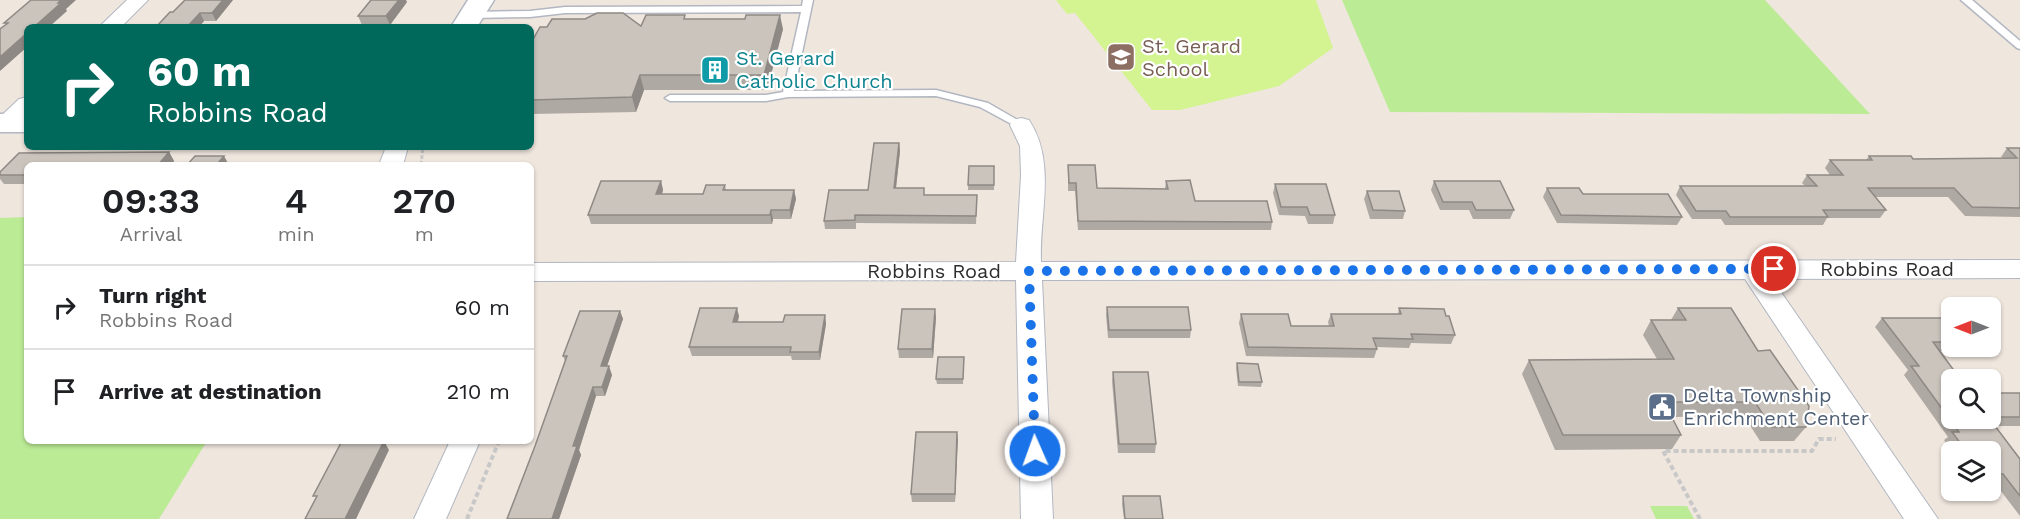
<!DOCTYPE html>
<style>
body{margin:0;font-family:"Work Sans",sans-serif;background:#f2f2f2;color:#202124;height:100vh;display:flex;flex-direction:column;font-size:22px;white-space:nowrap}
*{box-sizing:border-box;margin:0}
p{font-size:20px;color:#757577}
.icon{flex:none;width:33px;height:33px;fill:none;stroke:currentColor;stroke-width:2;stroke-linecap:round;stroke-linejoin:round}
.map{position:relative;flex:1;overflow:hidden}
.sheet{position:absolute;left:24px;top:162px;width:510px;height:282px;display:flex;flex-direction:column;background:#fff;border-radius:9px;box-shadow:0 2px 4px #0004}
.sheet>*{flex:none}
.top-card{position:absolute;left:24px;top:24px;width:510px;height:126px;border-radius:9px;box-shadow:0 2px 4px #0004;background:#00695c;color:#fff;overflow:hidden}
.needle{width:39px;rotate:270deg}
.controls{position:absolute;left:1941px;top:297px;display:grid;gap:12px}
.controls a{display:grid;place-items:center;width:60px;height:60px;border-radius:9px;background:#fff;box-shadow:0 2px 4px #0004;font-size:30px}
.pin{position:absolute;display:grid;place-items:center;width:51px;height:51px;color:#fff;margin:-26px;border:3px solid #fff;border-radius:50%;box-shadow:0 2px 6px #0007}
.me{position:absolute;width:66px;margin:-33px;rotate:358deg;stroke-linejoin:round;filter:drop-shadow(0 0 4px #0008)}
.turn{display:flex;align-items:center;gap:21px;height:126px;padding:0 24px;font-size:27px}
.turn .icon{width:78px;height:78px;stroke-width:2.5}
.turn b{display:block;font-size:42px;line-height:51px}
.eta{display:flex;justify-content:space-evenly;align-items:center;height:102px;text-align:center}
.eta b{font-size:36px;font-weight:600;line-height:42px}
ul{padding:0;list-style:none}
li{display:flex;align-items:center;gap:18px;height:84px;padding:0 24px;border-top:2px solid #e0e0e0}
li div{flex:1}
li b{display:block;font-size:22px}
li em{font-style:normal}
.map>svg:first-child{display:block}
.green{fill:#bceb96}
.pitch{fill:#d4f391}
.lines{fill:none;stroke-linecap:round;stroke-linejoin:round}
.lane-casing{stroke:#b2b7c1;stroke-width:3}
.street-casing{stroke:#b2b7c1;stroke-width:2}
.secondary-casing{stroke:#b2b7c1;stroke-width:3}
.path-far1{stroke:#c8c8c8;stroke-width:3;stroke-dasharray:4 2;stroke-linecap:butt}
.path{stroke:#c8c8c8;stroke-width:4;stroke-dasharray:5 3;stroke-linecap:butt}
.lane{fill:#fff;fill-rule:evenodd}
.street{fill:#fff;fill-rule:evenodd}
.secondary{fill:#fff;fill-rule:evenodd}
.wall{fill:#afa9a3}
.shaded-wall{fill:#8e8984}
.building{fill:#cbc4bd;stroke:#8e8984;stroke-width:1.5}
.route{stroke:#1a73e8;stroke-width:10;stroke-dasharray:0 18}
.labels{text-anchor:middle;stroke-width:4.5;stroke-linejoin:round;paint-order:stroke}
.education-label{font-size:20px;fill:#785e54;stroke:#fff;text-anchor:start}
.culture-label{font-size:20px;fill:#0d838f;stroke:#fff;text-anchor:start}
.street-label{font-size:20px;fill:#2d2d2d;stroke:#fff}
.service-label{font-size:20px;fill:#4e5e75;stroke:#fff;text-anchor:start}
</style>
<div class="map">
<svg width="2020" height="519" viewBox="0 0 2020 519">
<rect width="100%" height="100%" fill="#efe6de"/>
<g class="green">
<path d="M1342 0H1765L1870 114 1390 112Z"/>
<path d="M27 217V441H207L159 519H0V218Z"/>
<path d="M1687 506 1694 519H1656L1650 506Z"/>
</g>
<path class="pitch" d="M1056 0H1316L1333 48 1279 86 1180 110H1152L1075 13 1067 14Z"/>
<g class="lines">
<g class="lane-casing">
<g id="lane">
<path d="M803 0H813L794 91 936 90 988 103 1026 125 1021 128 1017 127 980 107 936 96 788 97 766 101H670L665 98 670 95H766L783 92 801 12 565 13 530 17 471 18 466 15 471 12 530 11 565 7 802 6Z"/>
<path d="M1961 0H1972L2020 41V49L2017 48Z"/>
</g>
</g>
<g class="street-casing">
<g id="street">
<path d="M127 0H148L121 27H99Z"/>
<path d="M27 97V116C18 125 13 131 0 128V117L19 99Z"/>
<path d="M1021 118 1029 120C1057 162 1039 215 1041 262L2020 260V278L1772 279 1938 519H1904L1745 279 1042 280 1053 519H1021L1016 280 531 281V263L1016 262 1021 175 1020 146 1010 125 1013 120Z"/>
<path d="M386 147H408L403 165H379Z"/>
<path d="M450 441H480L446 519H414Z"/>
</g>
</g>
<g class="secondary-casing">
<g id="secondary">
<path d="M468 0H494L477 27H451Z"/>
<rect x="0" y="114" width="27" height="18"/>
</g>
</g>
<path class="path-far1" d="M421 165 423 147"/>
<g class="path">
<path d="M467 519 499 441"/>
<path d="M1700 519 1663 451H1812L1819 439H1836"/>
</g>
<use href="#lane" class="lane"/>
<use href="#street" class="street"/>
<use href="#secondary" class="secondary"/>
</g>
<g class="wall">
<path d="M233 0 216 21H204L199 27H156Z"/>
<path d="M407 2 390 25H362L358 16Z"/>
<path d="M686 19 783 29 767 90H644L636 112 531 114V43L547 27 641 26Z"/>
<path d="M899 143 900 151 896 188 925 195H977L976 224 856 223V229H825L824 221 868 190Z"/>
<path d="M2007 148H2020V217L1965 216 1948 197H1875L1886 210 1880 218H1827L1823 225H1725L1721 219H1692L1676 195 1680 186H1805L1802 183 1807 175H1830L1825 168 1830 160H1866L1869 156 1913 159 2003 158 2001 157Z"/>
<path d="M169 152 174 161 171 165H27V184H4L0 179V172L19 153Z"/>
<path d="M1068 165 1097 188 1165 189 1166 181 1195 201 1272 222 1271 230H1078L1075 191H1068Z"/>
<path d="M969 166H994V190H968Z"/>
<path d="M661 181 663 190 662 194H703L725 185 726 190H794L796 199 791 219H773L772 224H591L588 215Z"/>
<path d="M1434 181 1514 210 1510 219H1473L1469 210H1440L1431 190Z"/>
<path d="M1275 184 1335 215 1333 224H1308L1305 216 1279 215 1273 193Z"/>
<path d="M1547 188 1583 194 1682 217 1677 225 1557 223 1543 197Z"/>
<path d="M1367 191 1405 211 1403 219H1370L1364 199Z"/>
<path d="M1107 307 1191 330 1190 338H1108L1106 315Z"/>
<path d="M1399 308 1446 316 1455 335 1451 344 1411 343 1409 348 1376 347 1377 349 1374 358 1246 356 1239 323 1241 314 1291 326H1329L1328 322 1331 314H1398Z"/>
<path d="M1678 308 1806 427 1794 441H1760L1744 416 1671 417 1681 435 1672 449 1555 450 1522 374 1529 360 1657 359 1643 335 1651 320H1671Z"/>
<path d="M620 311 623 319 607 366 612 375 605 396H596L579 450 581 455 559 519H507L535 446 565 361 563 356Z"/>
<path d="M825 315 826 324 820 360H792L791 356H692L689 347 739 316 738 322H783Z"/>
<path d="M936 317 933 358H899L898 349Z"/>
<path d="M1882 318H1952V346H1978L1975 351H1940L1952 418H1990V393H2020V426H1995L2020 459V516L1994 482H1990V452H1952L1944 440 1948 437 1904 375 1908 370 1875 327Z"/>
<path d="M964 357 963 384H937L936 379Z"/>
<path d="M1237 363 1262 382 1261 387 1238 386 1236 368Z"/>
<path d="M1113 372 1156 444 1155 453H1118L1112 381Z"/>
<path d="M957 432 955 502H912L911 494Z"/>
<path d="M1123 496 1163 519H1124L1122 504Z"/>
</g>
<g class="shaded-wall">
<path d="M61 0H76L66 9 67 11 49 27H34Z"/>
<path d="M223 0H233L216 21 212 13Z"/>
<path d="M399 0H406L407 2 390 25 386 16Z"/>
<path d="M200 13 204 21 199 27H187Z"/>
<path d="M780 15 783 29 767 90 764 75Z"/>
<path d="M27 33V47L0 71V57Z"/>
<path d="M640 75 644 90 636 112 632 97Z"/>
<path d="M899 143 900 151 895 196 894 188Z"/>
<path d="M169 152 174 161 171 165H158Z"/>
<path d="M224 156 229 165 218 163Z"/>
<path d="M661 181 663 190 659 203 656 194Z"/>
<path d="M794 190 796 199 791 219 790 210Z"/>
<path d="M771 210 773 219 772 224 770 215Z"/>
<path d="M737 308 739 316 735 331 733 322Z"/>
<path d="M935 309 936 317 933 358 932 349Z"/>
<path d="M620 311 623 319 604 375 601 366Z"/>
<path d="M825 315 826 324 820 360 819 352Z"/>
<path d="M609 366 612 375 605 396 602 387Z"/>
<path d="M593 387 596 396 579 450 581 455 559 519H552L573 446Z"/>
<path d="M957 432 958 440 955 502V494Z"/>
<path d="M384 441 389 450 356 519H345Z"/>
</g>
<g class="building">
<path d="M31 0H61L58 3H61L34 27H27V33L0 57V29L8 23H4Z"/>
<path d="M185 0H223L212 13H200L187 27H156L170 12H173Z"/>
<path d="M371 0H399L386 16H358Z"/>
<path d="M597 13H623L641 26 646 15H685L684 19H745L746 15H780L764 75H640L632 97 531 100V43L540 27H547L552 19H585Z"/>
<path d="M874 143H899L894 188H924V195H977L976 216 855 215V220L824 221 829 190H868Z"/>
<path d="M2007 148H2020V208L1972 207 1954 188H1868L1886 210H1823L1828 217H1730L1726 211H1696L1680 186H1817L1807 175H1843L1830 160H1872L1869 156H1911L1913 159 2017 158Z"/>
<path d="M169 152 158 165H27V175H0V172L19 153Z"/>
<path d="M195 156H224L218 163 269 164 187 165Z"/>
<path d="M1068 165H1095L1097 188 1168 189 1166 181 1190 180 1195 201H1267L1272 222 1078 221 1076 183H1069Z"/>
<path d="M969 166H994V185H968Z"/>
<path d="M601 181H661L656 194H703L706 185H725L723 190H794L790 210H771L770 215H588Z"/>
<path d="M1434 181H1500L1514 210H1476L1472 202H1443Z"/>
<path d="M1275 184H1326L1335 215H1310L1307 207H1281Z"/>
<path d="M1547 188H1579L1583 194H1668L1682 217 1561 215Z"/>
<path d="M1367 191H1399L1405 211 1373 210Z"/>
<path d="M1107 307H1188L1191 330H1109Z"/>
<path d="M700 308H737L733 322H783L785 315H825L819 352H790L791 347H689Z"/>
<path d="M1399 308 1444 309 1446 316H1449L1455 335 1411 334 1413 339 1373 338 1377 349 1248 347 1241 314H1288L1291 326H1334L1331 314H1401Z"/>
<path d="M1678 308H1731L1758 351 1770 350 1809 406 1806 427H1771L1755 402H1664L1681 435H1563L1529 360 1674 359 1651 320H1686Z"/>
<path d="M902 309H935L932 349H898Z"/>
<path d="M580 311H620L601 366H609L602 387H593L573 446H577L552 519H507L535 446 567 356H563Z"/>
<path d="M1882 318H1952V342H1933L1961 380H1952V418H1989L2020 459V496L2003 474H1990V452H1967L1952 432H1959L1911 366H1919Z"/>
<path d="M938 357H964L963 379H936Z"/>
<path d="M1237 363 1258 364 1262 382H1239Z"/>
<path d="M1113 372H1148L1156 444H1119Z"/>
<rect x="1990" y="393" width="30" height="24"/>
<path d="M916 432H957L955 494H911Z"/>
<path d="M342 441H384L345 519H305L317 496H313Z"/>
<path d="M1123 496H1160L1163 519H1125Z"/>
</g>
<g class="lines">
<path class="route" d="M1035 451 1029 271 1774 269"/>
</g>
<defs>
<g id="school-square" transform="scale(1.5)"><rect x="-9" y="-9" width="18" height="18" rx="4" fill="#8d6e63" stroke="#fff"/><path d="M0-5L7-2L0 1L-7-2ZM-4 1L0 2.5L4 1V4Q0 6-4 4Z" fill="#fff"/></g>
<g id="building-square" transform="scale(1.5)"><rect x="-9" y="-9" width="18" height="18" rx="4" fill="#0f9aa8" stroke="#fff"/><path d="M-4-6H4V6H1V3H-1V6H-4ZM-2.5-4.3h1.7v1.8h-1.7ZM.8-4.3h1.7v1.8H.8ZM-2.5-1h1.7V.8h-1.7ZM.8-1h1.7V.8H.8Z" fill="#fff"/></g>
<g id="civic-square" transform="scale(1.5)"><rect x="-9" y="-9" width="18" height="18" rx="4" fill="#5c6f8a" stroke="#fff"/><path d="M-.6-6.5H3V-4.5H.6V-3L4-1V1h2V6H-6V1h2V-1L-.6-3ZM-1.2 2.5V6h2.4V2.5Z" fill="#fff"/></g>
</defs>
<g fill-rule="evenodd">
<use href="#school-square" x="1121" y="57"/>
<use href="#building-square" x="715" y="70"/>
<use href="#civic-square" x="1662" y="407"/>
</g>
<g class="labels">
<g class="education-label">
<text x="1142" y="53">St. Gerard<tspan x="1142" dy="23">School</tspan></text>
</g>
<g class="culture-label">
<text x="736" y="65">St. Gerard<tspan x="736" dy="23">Catholic Church</tspan></text>
</g>
<g class="street-label">
<text x="1887" y="276">Robbins Road</text>
<text x="934" y="278">Robbins Road</text>
</g>
<g class="service-label">
<text x="1683" y="402">Delta Township<tspan x="1683" dy="23">Enrichment Center</tspan></text>
</g>
</g>
</svg>
<div class="controls">
<a><svg class="needle" viewBox="-14 -14 28 28"><path d="M0-13l5 13h-10z" fill="#e53935"/><path d="M0 13l5-13h-10z" fill="#757577"/></svg></a>
<a><svg class="icon" aria-label="search" viewBox="0 0 24 24"><circle cx="10" cy="10" r="6"/><path d="M15 15l6 6"/></svg></a>
<a><svg class="icon" aria-label="layers" viewBox="0 0 24 24"><path d="M12 4l9 5-9 5-9-5zM3 14l9 5 9-5"/></svg></a>
</div>
<div class="pin" style="left:1774px;top:269px;background:#d93025"><svg class="icon" aria-label="arrive" viewBox="0 0 24 24"><path d="M6 21V4h12l-3 4 3 4H6"/></svg></div>
<svg class="me" style="left:1035px;top:451px" viewBox="-20 -20 40 40"><circle r="17" fill="#1a73e8" stroke="#fff" stroke-width="3"/><path d="M0-11L8 9 0 5-8 9z" fill="#fff"/></svg>
<div class="top-card">
<div class="turn"><svg class="icon" aria-label="right" viewBox="0 0 24 24"><path d="M7 20v-9h11M14 6l5 5-5 5"/></svg><div><b>60 m</b>Robbins Road</div></div>
</div>
<section class="sheet">
<div class="eta">
<div><b>09:33</b><p>Arrival</p></div>
<div><b>4</b><p>min</p></div>
<div><b>270</b><p>m</p></div>
</div>
<ul>
<li><svg class="icon" aria-label="right" viewBox="0 0 24 24"><path d="M7 20v-9h11M14 6l5 5-5 5"/></svg><div><b>Turn right</b><p>Robbins Road</p></div><em>60 m</em></li>
<li><svg class="icon" aria-label="arrive" viewBox="0 0 24 24"><path d="M6 21V4h12l-3 4 3 4H6"/></svg><div><b>Arrive at destination</b></div><em>210 m</em></li>
</ul>
</section>
</div>
